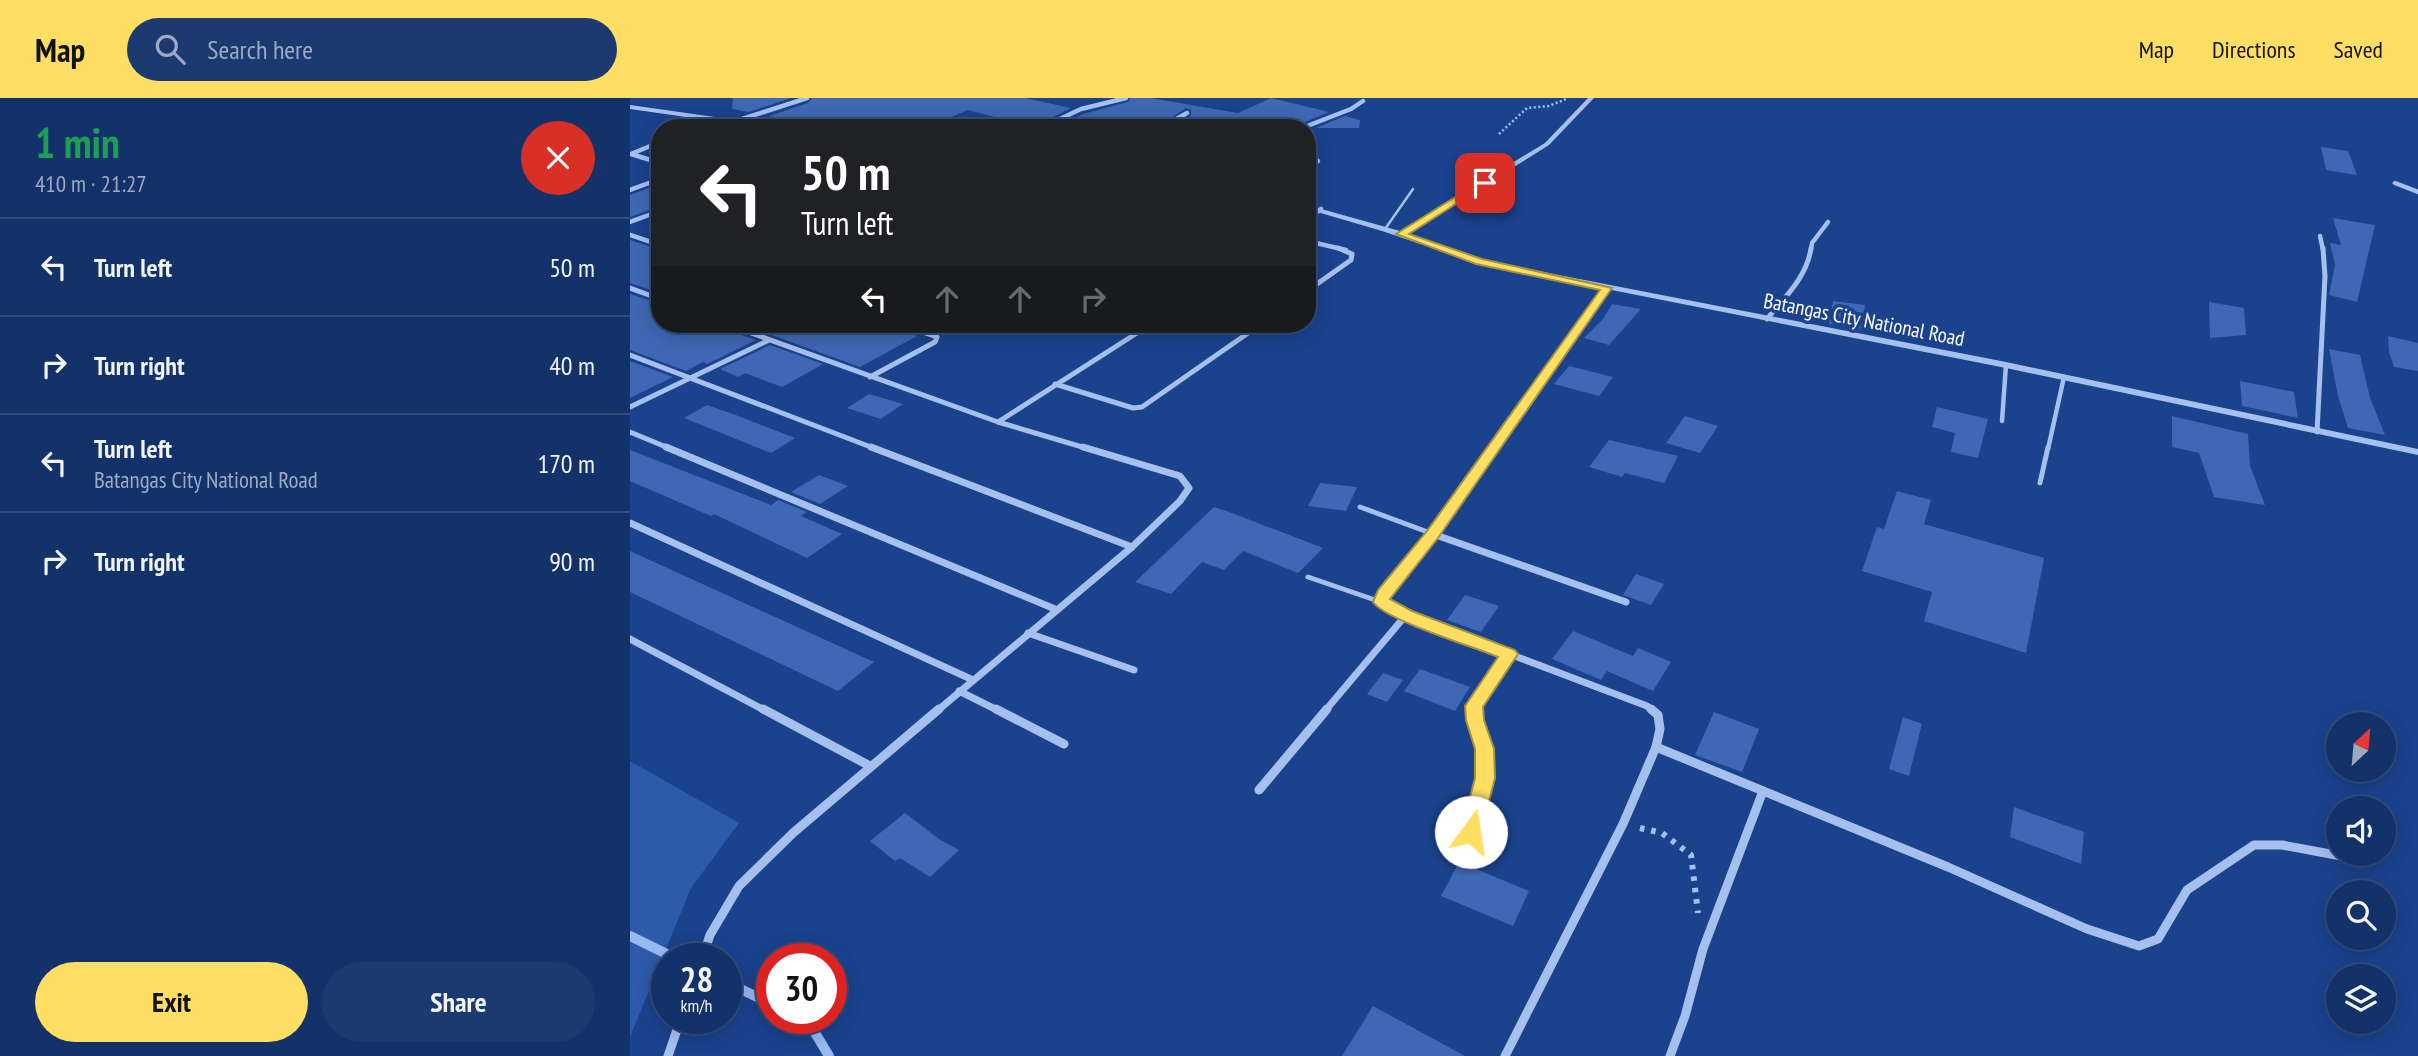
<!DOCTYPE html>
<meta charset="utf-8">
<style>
body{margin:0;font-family:"PT Sans Narrow",sans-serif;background:#1d3a70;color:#f1f3f6;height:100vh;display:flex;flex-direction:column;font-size:26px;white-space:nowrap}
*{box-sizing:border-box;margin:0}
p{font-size:23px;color:#9daac1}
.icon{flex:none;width:38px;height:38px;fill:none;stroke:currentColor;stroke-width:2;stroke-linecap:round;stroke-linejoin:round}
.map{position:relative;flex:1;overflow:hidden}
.sheet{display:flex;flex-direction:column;background:#14326a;width:630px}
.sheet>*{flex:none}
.hud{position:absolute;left:21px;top:21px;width:665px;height:214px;border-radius:28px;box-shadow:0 4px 18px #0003,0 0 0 2px #334d7e;background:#202124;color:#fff;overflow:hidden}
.needle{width:46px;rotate:26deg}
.controls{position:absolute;left:1696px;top:614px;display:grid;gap:14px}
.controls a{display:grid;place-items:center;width:70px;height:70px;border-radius:50%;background:#14326a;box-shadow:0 4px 18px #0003,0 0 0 2px #334d7e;font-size:35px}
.speed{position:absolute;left:21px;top:845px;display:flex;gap:14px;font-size:35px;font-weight:700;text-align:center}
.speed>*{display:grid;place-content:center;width:91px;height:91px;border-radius:50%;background:#14326a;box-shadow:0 4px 18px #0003,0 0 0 2px #334d7e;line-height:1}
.speed small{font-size:18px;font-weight:400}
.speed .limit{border:10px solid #d22;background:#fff;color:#111}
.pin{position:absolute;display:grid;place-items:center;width:60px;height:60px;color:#fff;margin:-30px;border-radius:14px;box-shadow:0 4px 10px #0006}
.me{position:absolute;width:77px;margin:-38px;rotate:14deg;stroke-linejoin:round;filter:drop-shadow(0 0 5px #0008)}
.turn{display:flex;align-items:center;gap:24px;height:147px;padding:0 35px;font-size:32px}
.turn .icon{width:91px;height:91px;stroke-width:2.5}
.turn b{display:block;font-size:49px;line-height:60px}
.lanes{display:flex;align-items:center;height:66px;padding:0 35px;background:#0003;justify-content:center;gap:35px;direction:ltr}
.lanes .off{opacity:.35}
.round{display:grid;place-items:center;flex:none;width:74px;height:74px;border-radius:37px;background:#1d3a70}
.summary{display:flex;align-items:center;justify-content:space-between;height:119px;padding:0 35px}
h1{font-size:42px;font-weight:600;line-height:52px;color:#1e9e55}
.primary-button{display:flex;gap:14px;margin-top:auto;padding:14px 35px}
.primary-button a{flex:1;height:80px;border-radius:42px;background:#ffdf63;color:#111;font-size:28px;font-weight:600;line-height:80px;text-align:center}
.primary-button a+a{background:#1d3a70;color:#f1f3f6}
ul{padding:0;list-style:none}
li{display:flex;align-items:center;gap:21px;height:98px;padding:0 35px;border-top:2px solid #334d7e}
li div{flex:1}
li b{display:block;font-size:26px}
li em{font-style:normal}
header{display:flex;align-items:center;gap:42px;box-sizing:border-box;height:98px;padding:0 35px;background:#ffdf63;color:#111}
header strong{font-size:33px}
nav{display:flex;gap:38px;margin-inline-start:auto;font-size:24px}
.search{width:490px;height:63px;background:#1d3a70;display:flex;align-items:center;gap:18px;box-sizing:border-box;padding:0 24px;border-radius:38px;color:#9daac1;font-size:26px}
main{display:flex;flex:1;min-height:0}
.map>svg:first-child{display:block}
.green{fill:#2d5aab}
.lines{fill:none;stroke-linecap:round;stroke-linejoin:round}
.stream{stroke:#99baf0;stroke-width:10}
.building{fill:#3e68b3}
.path-far1{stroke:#a6c0ee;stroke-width:2.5;stroke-dasharray:2 2.5;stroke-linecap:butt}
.path{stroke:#a6c0ee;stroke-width:6;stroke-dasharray:4.5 7;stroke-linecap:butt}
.service-far2{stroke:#a6c0ee;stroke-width:2.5}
.service-far1{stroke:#a6c0ee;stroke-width:4.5}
.service{stroke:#a6c0ee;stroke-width:5}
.minor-far3{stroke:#a6c0ee;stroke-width:4.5}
.minor-far2{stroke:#a6c0ee;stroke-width:5}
.minor-far1{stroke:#a6c0ee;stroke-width:7}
.minor{stroke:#a6c0ee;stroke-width:9}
.tertiary{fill:#a6c0ee;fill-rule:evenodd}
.route{fill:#ffdf63;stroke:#a69140;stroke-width:2}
.labels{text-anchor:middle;stroke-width:7;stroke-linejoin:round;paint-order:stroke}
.far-street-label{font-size:21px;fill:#fff;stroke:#1a428d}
</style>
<header>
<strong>Map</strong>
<div class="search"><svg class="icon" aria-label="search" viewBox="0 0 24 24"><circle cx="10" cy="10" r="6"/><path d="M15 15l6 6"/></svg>Search here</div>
<nav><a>Map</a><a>Directions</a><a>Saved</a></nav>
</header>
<main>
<section class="sheet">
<div class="summary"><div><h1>1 min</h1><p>410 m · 21:27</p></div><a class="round" style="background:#d93025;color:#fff"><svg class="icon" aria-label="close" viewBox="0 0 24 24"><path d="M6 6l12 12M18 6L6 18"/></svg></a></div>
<ul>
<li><svg class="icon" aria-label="left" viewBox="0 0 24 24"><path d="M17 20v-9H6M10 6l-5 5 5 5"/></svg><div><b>Turn left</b></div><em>50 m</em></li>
<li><svg class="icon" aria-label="right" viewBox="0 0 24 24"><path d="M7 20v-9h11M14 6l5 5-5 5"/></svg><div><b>Turn right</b></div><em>40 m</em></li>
<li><svg class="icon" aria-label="left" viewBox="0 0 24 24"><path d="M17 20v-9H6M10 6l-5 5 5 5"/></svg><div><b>Turn left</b><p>Batangas City National Road</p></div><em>170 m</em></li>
<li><svg class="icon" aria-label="right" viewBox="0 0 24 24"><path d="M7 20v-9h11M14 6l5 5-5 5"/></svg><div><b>Turn right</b></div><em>90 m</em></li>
</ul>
<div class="primary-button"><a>Exit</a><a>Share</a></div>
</section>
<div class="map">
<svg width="1788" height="958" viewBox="0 0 1788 958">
<rect width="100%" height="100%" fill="#1a428d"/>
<path class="green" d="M0 663 109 725 61 790 0 939Z"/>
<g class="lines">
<g class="stream">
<path d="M0 838 47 861"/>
<path d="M96 884 142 906"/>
<path d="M172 920 178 923 199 958"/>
</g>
</g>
<g class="building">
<path d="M103 0H161L119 14 102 11Z"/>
<path d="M182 0H395L441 10 409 26 406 30 338 12 296 30H155L149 25 139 24 151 20 139 18 178 5Z"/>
<path d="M501 0H520L608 15 641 0 699 14 670 26 667 30 628 26 627 30H540L561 18V12L556 10 525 30H423L453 16 498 4Z"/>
<path d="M715 18 730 22 729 30H686Z"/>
<path d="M1691 49 1718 53 1727 77 1696 72Z"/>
<path d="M30 86V108L0 119V97Z"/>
<path d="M1703 120 1745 127 1727 204 1699 197 1705 167 1700 145 1711 147Z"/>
<path d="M0 142 30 152V195L0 185Z"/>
<path d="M0 196 30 206V226H91L94 231 126 242 77 266 73 264 56 273 0 252Z"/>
<path d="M1203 203 1235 207 1232 231 1199 226Z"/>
<path d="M1579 204 1614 210 1616 237 1580 240Z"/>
<path d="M982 206 1011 211 979 247 954 240 973 221Z"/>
<path d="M111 226H264L267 231 287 238 230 269Z"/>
<path d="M1758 238 1788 245V273L1764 269 1759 254Z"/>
<path d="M140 247 193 266 152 289 115 275 108 279 90 271Z"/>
<path d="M1699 251 1730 257 1740 300 1755 337 1718 330 1708 298Z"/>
<path d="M0 263 43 279 0 300Z"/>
<path d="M939 268 983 279 969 298 924 286Z"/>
<path d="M1610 283 1664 294 1668 320 1612 308Z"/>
<path d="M239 296 273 306 251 321 217 310Z"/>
<path d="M77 307 103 316 165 340 141 355 54 320Z"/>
<path d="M1307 309 1358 321 1348 360 1321 354 1325 335 1302 329Z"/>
<path d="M1055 318 1088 328 1070 355 1036 345Z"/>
<path d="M1542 318 1618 336 1620 368 1635 407 1584 399 1569 355 1542 349Z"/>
<path d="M979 342 1048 358 1034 385 995 375 992 379 959 369Z"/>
<path d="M0 352 141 407 148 402 177 414 171 418 212 436 177 460 84 416 81 418 0 383Z"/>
<path d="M189 377 218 388 190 406 161 394Z"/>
<path d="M690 385 727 389 716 413 678 408Z"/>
<path d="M1267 393 1301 402 1294 426 1414 460 1396 555 1294 523 1302 494 1232 473 1247 429 1254 431Z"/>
<path d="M584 409 602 415 693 450 668 475 613 453 594 472 572 464 541 496 505 484Z"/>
<path d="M0 453 244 564 208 593 0 494Z"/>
<path d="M1006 476 1034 486 1021 507 993 497Z"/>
<path d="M835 497 869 508 851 534 817 522Z"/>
<path d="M943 533 1003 558 1008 550 1041 564 1023 593 977 573 971 582 922 561Z"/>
<path d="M790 571 840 589 825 613 774 593Z"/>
<path d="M753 575 773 582 757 604 737 596Z"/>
<path d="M1084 614 1129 631 1112 674 1065 657Z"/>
<path d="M1273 619 1292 626 1279 678 1259 671Z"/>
<path d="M1384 709 1454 734 1451 766 1380 739Z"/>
<path d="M275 715 309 741 329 752 300 779 270 760 265 763 240 743Z"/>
<path d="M829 764 899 793 883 828 811 798Z"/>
<path d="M743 908 835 958H712Z"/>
</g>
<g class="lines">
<path class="path-far1" d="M869 36 897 10 919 8 936 1"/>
<path class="path" d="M1010 730 1032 735 1061 757 1068 815"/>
<path class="service-far2" d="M755 131 783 91"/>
<g class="service-far1">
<path d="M1372 323 1376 267"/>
<path d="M1418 351 1434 279"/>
</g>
<g class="service">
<path d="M1410 385 1418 349"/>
<path d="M730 409 803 436"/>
<path d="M678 479 751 504"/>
</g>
<g class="minor-far3">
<path d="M103 24 177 0"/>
<path d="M65 30 86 22"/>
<path d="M411 30 451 11 496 0"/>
<path d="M530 30 557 15"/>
<path d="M672 30 721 11 733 3"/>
<path d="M30 44 1 56 30 65"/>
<path d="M677 71 688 63"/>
<path d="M1765 85 1788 94"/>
<path d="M0 92 30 81"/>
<path d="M677 122 691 111"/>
<path d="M0 124 30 113"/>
<path d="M0 137 30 147"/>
<path d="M1690 138 1693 152"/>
<path d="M677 143 716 152"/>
<path d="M1181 152 1182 145 1198 124"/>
</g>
<g class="minor-far2">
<path d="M0 190 30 201"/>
<path d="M677 193 721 162 722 156 708 150"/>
<path d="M1137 221C1155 199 1177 179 1181 150"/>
<path d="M96 226 368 324 459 351"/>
<path d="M0 257 246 351"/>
<path d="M240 279 305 244 307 239 269 226"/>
<path d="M425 286 503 310 512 309 631 226"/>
<path d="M0 309 139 242"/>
<path d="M368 324 521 226"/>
<path d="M0 334 41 351"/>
<path d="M1687 334 1695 178 1693 150"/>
<path d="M863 351 977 190"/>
</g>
<g class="minor-far1">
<path d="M36 349 425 511"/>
<path d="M241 349 502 449"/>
<path d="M864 349 803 436 754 496 751 504 776 517 1017 608 1023 613"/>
<path d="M0 425 343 582"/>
<path d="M803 436 996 504"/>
<path d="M398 535 504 572"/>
<path d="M0 541 136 613"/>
<path d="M329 593 369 613"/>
<path d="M307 613 502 449 550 403 559 390 550 378 453 349"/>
<path d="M695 613 776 517"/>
<path d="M844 613V608L879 556"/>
</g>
<g class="minor">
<path d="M133 611 240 668"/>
<path d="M366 611 434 646"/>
<path d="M1026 649 1318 769 1457 831 1509 848 1528 841 1557 792 1624 747H1652L1722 760"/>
<path d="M629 692 697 611"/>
<path d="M841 734 855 680 854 651 844 611"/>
<path d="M72 861 80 837 109 788 163 735 309 611"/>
<path d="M38 958 51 920"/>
<path d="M875 958 993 726 1026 649 1030 631 1028 617 1021 611"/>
<path d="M1040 958 1055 918 1073 851 1133 693"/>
</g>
<g class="tertiary">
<path d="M958 0H964L919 47 777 136 852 162 1376 264 1788 351V357L1376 270 850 166 752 133 677 111V107L770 133 915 45Z"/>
<path d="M0 7 149 28 152 30H133L0 11Z"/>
</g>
</g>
<path class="route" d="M851 83 859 85 779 136 852 161 982 190 808 440 760 501 782 513 885 552 888 556 853 609 854 622 864 651 865 680 851 734 848 740 841 743 834 740 831 734 845 680V651L836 622 835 608 868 559C844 549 755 522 743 504L748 492 797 433 970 192 846 166 766 136Z"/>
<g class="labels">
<g class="far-street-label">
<text transform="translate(1234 222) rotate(11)" y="7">Batangas City National Road</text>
</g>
</g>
</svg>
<div class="controls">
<a><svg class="needle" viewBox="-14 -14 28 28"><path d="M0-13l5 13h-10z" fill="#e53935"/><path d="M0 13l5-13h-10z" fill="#9daac1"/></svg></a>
<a><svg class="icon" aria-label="sound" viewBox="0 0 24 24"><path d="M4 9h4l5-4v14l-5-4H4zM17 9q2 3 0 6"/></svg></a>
<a><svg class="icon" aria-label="search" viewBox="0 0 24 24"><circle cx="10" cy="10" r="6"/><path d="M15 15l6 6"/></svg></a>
<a><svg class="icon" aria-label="layers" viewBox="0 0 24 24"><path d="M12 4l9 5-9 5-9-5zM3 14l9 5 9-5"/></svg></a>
</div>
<div class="speed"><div>28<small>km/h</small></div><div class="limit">30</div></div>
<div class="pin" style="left:855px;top:85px;background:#d93025"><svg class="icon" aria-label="arrive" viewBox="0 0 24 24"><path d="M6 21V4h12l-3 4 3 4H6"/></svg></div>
<svg class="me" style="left:841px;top:734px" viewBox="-20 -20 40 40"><circle r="19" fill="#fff"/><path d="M0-13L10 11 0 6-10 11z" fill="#ffdf63"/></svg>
<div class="hud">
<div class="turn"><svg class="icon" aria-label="left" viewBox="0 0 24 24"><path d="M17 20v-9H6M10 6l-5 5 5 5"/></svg><div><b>50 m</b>Turn left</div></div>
<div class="lanes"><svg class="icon" aria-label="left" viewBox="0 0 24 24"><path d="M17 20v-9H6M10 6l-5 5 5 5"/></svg><svg class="icon off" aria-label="ahead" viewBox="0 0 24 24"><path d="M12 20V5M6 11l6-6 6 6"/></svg><svg class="icon off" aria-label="ahead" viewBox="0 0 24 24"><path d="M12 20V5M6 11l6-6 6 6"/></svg><svg class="icon off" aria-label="right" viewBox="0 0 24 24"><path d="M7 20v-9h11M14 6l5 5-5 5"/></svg></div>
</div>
</div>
</main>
